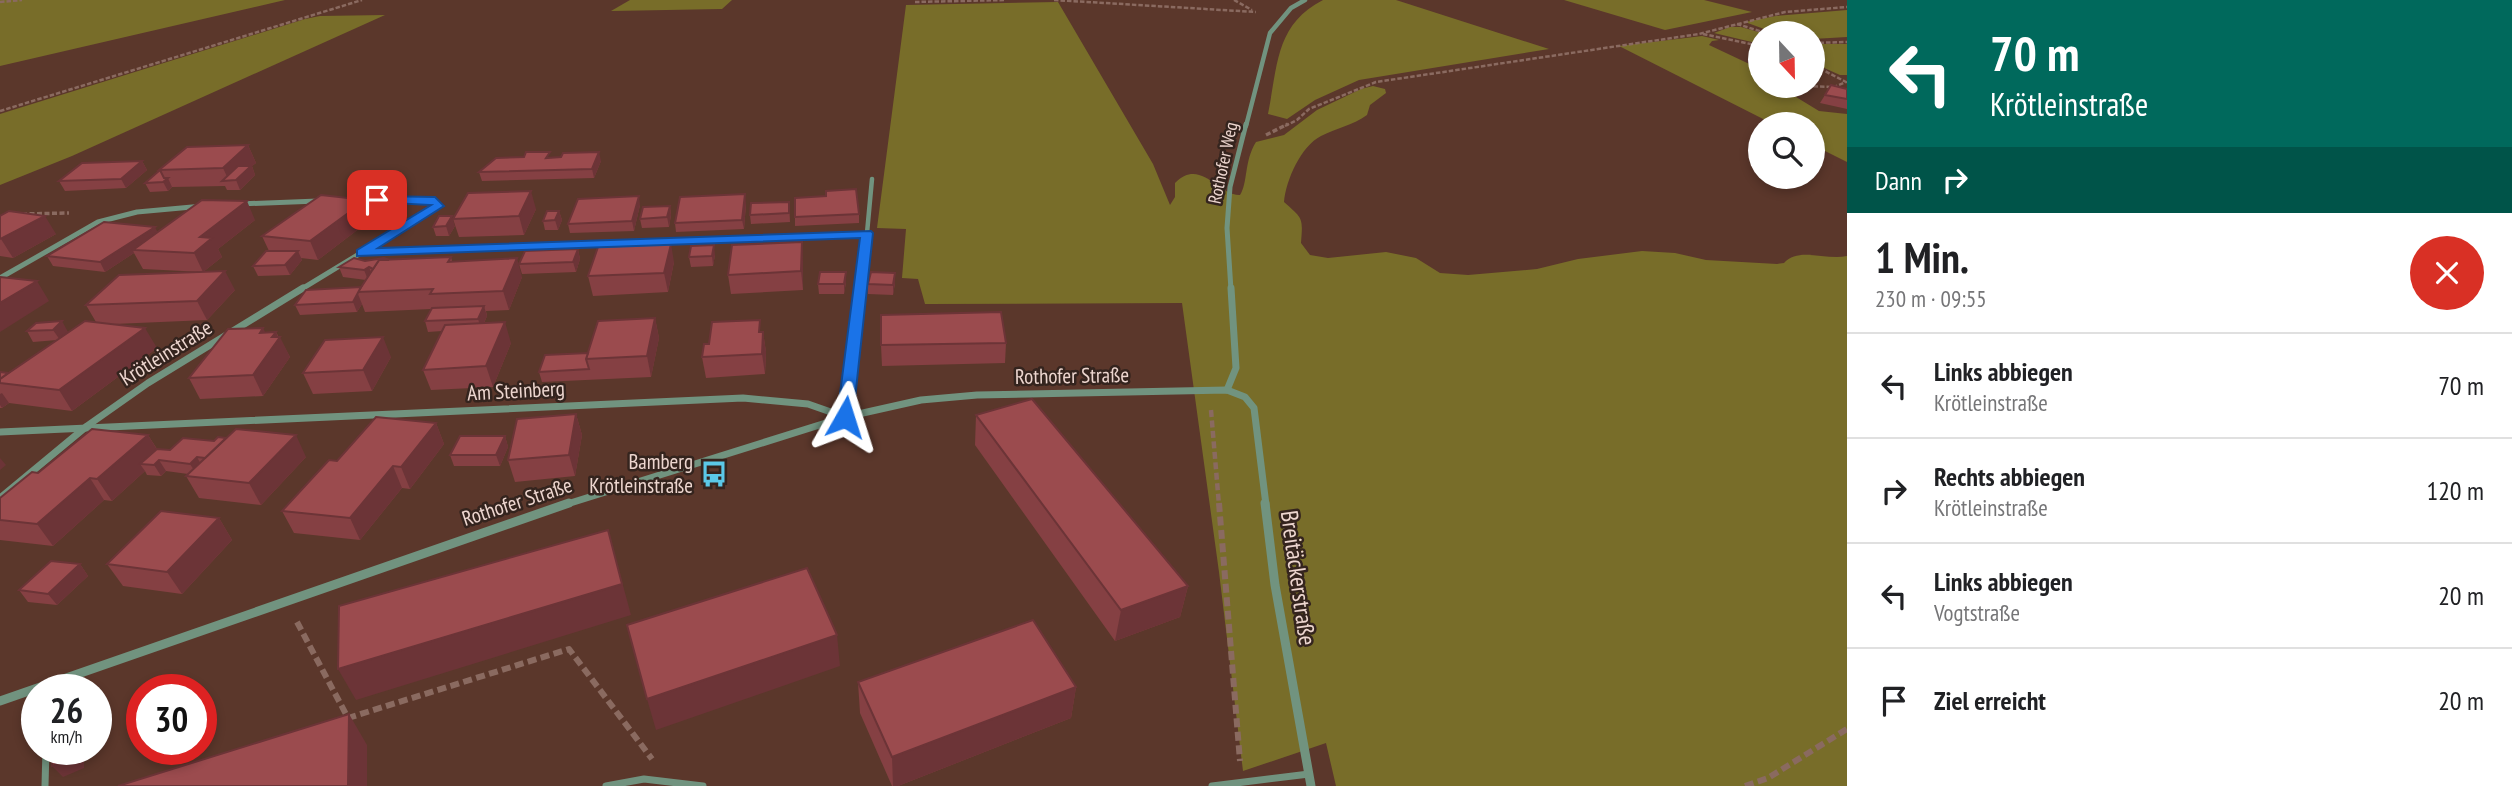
<!DOCTYPE html>
<html lang="de">
<meta charset="utf-8">
<style>
body{margin:0;font-family:"PT Sans Narrow",sans-serif;background:#f6f6f6;color:#202124;height:100vh;display:flex;flex-direction:column;font-size:26px;white-space:nowrap}
*{box-sizing:border-box;margin:0}
p{font-size:23px;color:#757577}
.icon{flex:none;width:38px;height:38px;fill:none;stroke:currentColor;stroke-width:2;stroke-linecap:round;stroke-linejoin:round}
.map{position:relative;flex:1;overflow:hidden}
.drawer{display:flex;flex-direction:column;background:#fff;width:665px}
.drawer>*{flex:none}
.guide{background:#00695c;color:#fff;overflow:hidden}
.needle{width:46px;rotate:158deg}
.fabs{position:absolute;left:1748px;top:21px;display:grid;gap:14px}
.fabs a{display:grid;place-items:center;width:77px;height:77px;border-radius:50%;background:#fff;box-shadow:0 4px 10px #0003;font-size:35px}
.speed{position:absolute;left:21px;top:674px;display:flex;gap:14px;font-size:35px;font-weight:700;text-align:center}
.speed>*{display:grid;place-content:center;width:91px;height:91px;border-radius:50%;background:#fff;box-shadow:0 4px 10px #0003;line-height:1}
.speed small{font-size:18px;font-weight:400}
.speed .limit{border:10px solid #d22;background:#fff;color:#111}
.pin{position:absolute;display:grid;place-items:center;width:60px;height:60px;color:#fff;margin:-30px;border-radius:14px;box-shadow:0 4px 10px #0006}
.me{position:absolute;width:77px;margin:-38px;rotate:6deg;stroke-linejoin:round;filter:drop-shadow(0 0 5px #0008)}
.turn{display:flex;align-items:center;gap:24px;height:147px;padding:0 28px;font-size:32px}
.turn .icon{width:91px;height:91px;stroke-width:2.5}
.turn b{display:block;font-size:49px;line-height:60px}
.then{display:flex;align-items:center;height:66px;padding:0 28px;background:#0003;gap:14px;font-size:26px}
.round{display:grid;place-items:center;flex:none;width:74px;height:74px;border-radius:37px;background:#f6f6f6}
.overview{display:flex;align-items:center;justify-content:space-between;height:119px;padding:0 28px}
h1{font-size:42px;font-weight:700;line-height:52px}
ul{padding:0;list-style:none}
li{display:flex;align-items:center;gap:21px;height:105px;padding:0 28px;border-top:2px solid #e0e0e0}
li div{flex:1}
li b{display:block;font-size:26px}
li em{font-style:normal}
main{display:flex;flex:1;min-height:0}
.map>svg:first-child{display:block}
.green{fill:#786d29}
.lines{fill:none;stroke-linecap:round;stroke-linejoin:round}
.path-far3{stroke:#8a6a60;stroke-width:2.5;stroke-dasharray:4.5 2;stroke-linecap:butt}
.path-far2{stroke:#8a6a60;stroke-width:3.5;stroke-dasharray:5 2.5;stroke-linecap:butt}
.path-far1{stroke:#8a6a60;stroke-width:4.5;stroke-dasharray:7 3.5;stroke-linecap:butt}
.path{stroke:#8a6a60;stroke-width:6;stroke-dasharray:9 4.5;stroke-linecap:butt}
.service-far1{stroke:#71937f;stroke-width:4.5}
.service{stroke:#71937f;stroke-width:7}
.minor-far3{stroke:#71937f;stroke-width:4.5}
.minor-far2{stroke:#71937f;stroke-width:5}
.minor-far1{stroke:#71937f;stroke-width:7}
.minor{stroke:#71937f;stroke-width:9}
.wall{fill:#854043}
.shaded-wall{fill:#6c3437}
.building{fill:#9b4b4e;stroke:#6c3437;stroke-width:2}
.route{fill:#1a73e8;stroke:#114b97;stroke-width:2}
.labels{text-anchor:middle;stroke-width:5;stroke-linejoin:round;paint-order:stroke}
.far-street-label{font-size:18px;fill:#edd6cf;stroke:#34241e}
.street-label{font-size:21px;fill:#edd6cf;stroke:#34241e}
.poi-label{font-size:21px;fill:#edd6cf;stroke:#34241e;text-anchor:end}
.near-street-label{font-size:24px;fill:#edd6cf;stroke:#34241e}
</style>
<main>
<div class="map">
<svg width="1847" height="786" viewBox="0 0 1847 786">
<rect width="100%" height="100%" fill="#5b372b"/>
<g class="green">
<path d="M0 0H285L0 66Z"/>
<path d="M630 0H732L722 9 611 11Z"/>
<path d="M1323 0H1396L1549 49 1359 80 1315 100 1287 119 1268 114C1278 65 1275 25 1323 0Z"/>
<path d="M1564 0H1704L1752 12 1665 30Z"/>
<path d="M1058 2 1153 164 1170 205 1175 197V183C1201 157 1218 196 1240 195 1248 183 1244 161 1256 142L1284 135 1317 110 1361 89 1373 86 1385 89 1386 93 1370 105 1367 115C1353 125 1337 128 1321 136 1301 146 1286 180 1284 202 1303 219 1303 217 1301 243L1310 255 1328 258 1386 252 1416 258 1440 273 1468 275 1537 269 1578 259 1642 251 1675 253 1706 260 1777 264 1784 263C1799 246 1826 261 1847 256V786H1336L1326 743 1243 771 1219 572 1182 303 925 304 918 279 902 278 906 229 877 228 906 5Z"/>
<path d="M1847 10V37L1813 39V33H1775L1745 22 1776 16Z"/>
<path d="M385 15 72 156 0 185V114L305 19 320 16Z"/>
<path d="M1730 27H1741L1762 33 1760 44 1714 33Z"/>
<path d="M1702 36 1719 40 1712 41 1709 45 1760 69V86H1778L1819 111 1847 114V162L1813 145V124H1773L1619 46Z"/>
<path d="M1813 44H1847V75H1840L1813 63Z"/>
</g>
<g class="lines">
<g class="path-far3">
<path d="M1054 0 1256 12"/>
<path d="M1234 0 1252 10"/>
<path d="M0 2 22 0"/>
<path d="M915 2 1006 0"/>
<path d="M1737 24 1766 33"/>
<path d="M1703 34 1760 46"/>
<path d="M1813 43 1847 42"/>
<path d="M1807 86 1834 87 1846 82 1813 65"/>
<path d="M0 111 362 0"/>
<path d="M1285 126 1297 120 1309 109 1376 82 1699 34 1785 12 1847 7"/>
</g>
<g class="path-far2">
<path d="M1266 135 1288 124"/>
<path d="M22 214 69 213"/>
</g>
<path class="path-far1" d="M1211 410 1219 505"/>
<g class="path">
<path d="M1219 503 1240 761"/>
<path d="M297 622 348 718 569 649 652 759"/>
<path d="M1745 786 1768 778 1847 729"/>
</g>
<path class="service-far1" d="M362 253 867 233 872 179"/>
<g class="service">
<path d="M45 786 46 749"/>
<path d="M606 786 644 779 703 786"/>
<path d="M1212 786 1309 774"/>
</g>
<path class="minor-far3" d="M1246 126 1270 33 1291 8 1305 0"/>
<g class="minor-far2">
<path d="M239 204 318 201"/>
<path d="M0 278 98 222 137 212 203 206"/>
<path d="M300 290 438 206 435 201 358 200"/>
<path d="M860 290 867 233"/>
<path d="M1231 290 1227 228 1230 187 1246 124"/>
</g>
<g class="minor-far1">
<path d="M1227 390 1236 368 1231 288"/>
<path d="M0 432 743 398 808 404 845 417 860 288"/>
<path d="M0 498 87 426 148 383 303 288"/>
<path d="M564 505 845 417 921 400 977 395 1227 390 1245 397 1254 408 1266 505"/>
</g>
<g class="minor">
<path d="M1265 503 1275 585 1311 786"/>
<path d="M0 701 569 503"/>
</g>
</g>
<g class="wall">
<path d="M1847 89V109L1820 103 1825 95Z"/>
<path d="M248 145 256 163 252 166 255 175 240 190H227L225 186 172 187 168 191 150 192 145 183 159 170Z"/>
<path d="M551 158 601 161 594 178 482 181 479 172Z"/>
<path d="M142 161 147 170 126 188 65 191 59 181Z"/>
<path d="M366 200 373 218 318 260 301 258 302 260 290 275 258 276 253 266 269 251 262 236Z"/>
<path d="M789 202 790 222 751 224 750 215Z"/>
<path d="M746 204 744 229 676 232 675 223Z"/>
<path d="M640 205 634 231 570 233 568 224Z"/>
<path d="M670 206 671 215 669 227 642 228 640 219Z"/>
<path d="M536 209 524 235 459 237 453 219Z"/>
<path d="M559 211 562 220 558 230H545L543 221Z"/>
<path d="M859 214V223L795 226V217Z"/>
<path d="M0 216 56 234 13 258 0 256Z"/>
<path d="M255 220 218 249 222 257 203 272 143 269 134 253 105 272 53 266 47 256 158 232Z"/>
<path d="M455 226 449 236H436L433 227Z"/>
<path d="M578 249 580 259 576 272 522 274 519 264Z"/>
<path d="M715 255 713 266 691 267 689 257Z"/>
<path d="M451 257 452 261 522 277 509 310 486 311 487 316 484 323 511 343 493 387 431 390 423 370 442 331 428 332 425 321 431 309 365 312 362 304 357 312 300 315 295 305 361 287 366 280 343 277 339 267 365 261Z"/>
<path d="M803 261V290L731 294 728 275Z"/>
<path d="M674 262 668 292 593 296 588 276Z"/>
<path d="M846 282 844 294H819L818 284Z"/>
<path d="M895 283 893 295 868 294V284Z"/>
<path d="M235 290 207 320 114 324 157 348 72 411 9 403 2 408H0V372L8 373 57 340 33 342 27 331 36 323 68 332 65 335 96 322 86 305Z"/>
<path d="M655 318 659 338 651 377 542 382 539 372 588 353Z"/>
<path d="M276 332 290 357 263 396 200 399 189 378 266 333Z"/>
<path d="M763 332 766 352 765 374 706 378 702 357 709 344Z"/>
<path d="M1006 343 1005 363 882 366 881 345Z"/>
<path d="M391 357 372 391 313 394 303 373Z"/>
<path d="M576 414 582 435 575 476 515 482 508 460Z"/>
<path d="M976 415 1188 586 1180 617 1115 641 975 445Z"/>
<path d="M436 423 444 444 410 489 402 488 360 540 294 533 282 511 337 461Z"/>
<path d="M148 435 157 449 306 457 261 505 199 498 186 476 188 474 166 471 161 476 147 475 145 471 112 501 104 500 53 546 0 540V498L38 473Z"/>
<path d="M505 436 508 447 500 466H454L450 455Z"/>
<path d="M219 518 232 540 182 594 123 586 107 564Z"/>
<path d="M80 564 88 576 57 605 28 602 19 590Z"/>
<path d="M858 682 1076 687 1071 718 898 786H892L860 713Z"/>
</g>
<g class="shaded-wall">
<path d="M248 145 256 163 252 166 255 175 240 190 236 180 229 181 223 168Z"/>
<path d="M599 152 601 161 594 178 592 169Z"/>
<path d="M142 161 147 170 126 188 121 179Z"/>
<path d="M168 178 172 187 168 191 163 182Z"/>
<path d="M531 191 536 209 524 235 519 216Z"/>
<path d="M745 194 746 204 744 229 742 220Z"/>
<path d="M639 196 640 205 634 231 632 221Z"/>
<path d="M366 200 373 218 318 260 310 241Z"/>
<path d="M247 201 255 220 218 249 222 257 203 272 194 253 200 237Z"/>
<path d="M670 206 671 215 669 227 667 217Z"/>
<path d="M559 211 562 220 558 230 555 220Z"/>
<path d="M45 216 56 234 13 258 1 239Z"/>
<path d="M452 216 455 226 449 236 446 226Z"/>
<path d="M155 227 160 237 133 250 134 253 105 272 100 262Z"/>
<path d="M802 242 803 261V290L801 271Z"/>
<path d="M671 244 674 262 668 292 664 273Z"/>
<path d="M714 245 715 255 713 266 712 256Z"/>
<path d="M578 249 580 259 576 272 573 262Z"/>
<path d="M298 251 302 260 290 275 285 265Z"/>
<path d="M517 258 522 277 509 310 503 291Z"/>
<path d="M369 267 373 277 368 280 364 270Z"/>
<path d="M225 271 235 290 207 320 197 301Z"/>
<path d="M846 272V282L844 294V284Z"/>
<path d="M895 273V283L893 295V285Z"/>
<path d="M37 281 49 301 0 332V303Z"/>
<path d="M358 294 362 304 357 312 353 302Z"/>
<path d="M484 306 487 316 481 329 478 319Z"/>
<path d="M655 318 659 338 651 377 647 356Z"/>
<path d="M62 321 68 332 60 340 53 330Z"/>
<path d="M505 322 511 343 493 387 486 366Z"/>
<path d="M145 328 157 348 72 411 59 390Z"/>
<path d="M263 328 273 347 272 337 276 332 279 339 280 337 290 357 263 396 253 375 260 333Z"/>
<path d="M763 332 766 352 765 374 762 354Z"/>
<path d="M383 337 391 357 372 391 363 370Z"/>
<path d="M2 393 9 403 2 408 0 405V394Z"/>
<path d="M576 414 582 435 575 476 569 455Z"/>
<path d="M436 423 444 444 410 489 401 467Z"/>
<path d="M148 435 161 456 140 464 145 471 112 501 97 479Z"/>
<path d="M296 435 306 457 261 505 249 483Z"/>
<path d="M505 436 508 447 500 466 496 455Z"/>
<path d="M197 457 203 468 197 475 190 464Z"/>
<path d="M0 458 6 465 0 470Z"/>
<path d="M159 460 166 471 161 476 154 465Z"/>
<path d="M393 466 402 488 360 540 350 518Z"/>
<path d="M90 478 104 500 53 546 37 524Z"/>
<path d="M219 518 232 540 182 594 167 572Z"/>
<path d="M608 530 631 615 356 700 338 669Z"/>
<path d="M80 564 88 576 57 605 48 594Z"/>
<path d="M1188 586 1180 617 1115 641 1121 610Z"/>
<path d="M837 635 840 666 656 730 647 699Z"/>
<path d="M1076 687 1071 718 898 786H893L892 757Z"/>
<path d="M349 714 367 745V786H348Z"/>
<path d="M74 749H84V768L63 777 52 766Z"/>
</g>
<g class="building">
<path d="M1831 85 1847 89V99L1825 95Z"/>
<path d="M248 145 223 168 159 170 187 147Z"/>
<path d="M526 152H550L546 158 561 157 563 153 599 152 592 169 479 172 496 158 524 157Z"/>
<path d="M142 161 121 179 59 181 82 163Z"/>
<path d="M238 166H251L236 180 222 181Z"/>
<path d="M160 170 164 178H168L163 182 145 183Z"/>
<path d="M856 189 859 214 795 217V198L826 196V191Z"/>
<path d="M531 191 519 216 453 219 468 193Z"/>
<path d="M745 194 742 220 675 223 680 197Z"/>
<path d="M321 195 366 200 310 241 262 236Z"/>
<path d="M639 196 632 221 568 224 578 199Z"/>
<path d="M202 200 247 201 200 237 212 238 194 253 133 250Z"/>
<path d="M789 202V213L750 215 751 203Z"/>
<path d="M670 206 667 217 640 219 643 207Z"/>
<path d="M9 211 45 216 0 239V216Z"/>
<path d="M547 211H559L555 220 543 221Z"/>
<path d="M439 216H452L446 226 433 227Z"/>
<path d="M104 222 155 227 100 262 47 256Z"/>
<path d="M802 242 801 271 728 275 732 245Z"/>
<path d="M671 244 664 273 588 276 598 247Z"/>
<path d="M714 245 712 256 689 257 691 246Z"/>
<path d="M578 249 573 262 519 264 525 251Z"/>
<path d="M266 251H298L285 265 253 266Z"/>
<path d="M451 257 448 262 517 258 503 291 430 294 433 289 358 292 379 260Z"/>
<path d="M354 258 365 261 384 258 389 260H379L373 269 369 267 364 270 339 267Z"/>
<path d="M225 271 197 301 86 305 119 275Z"/>
<path d="M820 272H846L844 284H818Z"/>
<path d="M871 272 895 273 893 285 868 284Z"/>
<path d="M0 277 37 281 0 303Z"/>
<path d="M361 287 353 302 295 305 306 290Z"/>
<path d="M484 306 478 319 425 321 432 308Z"/>
<path d="M1001 312 1006 343 881 345V315Z"/>
<path d="M655 318 647 356 586 359 598 321Z"/>
<path d="M760 320 759 332H763L762 354 702 357 704 344H709L712 322Z"/>
<path d="M62 321 53 330 27 331 36 323Z"/>
<path d="M85 321 145 328 59 390 0 383V379Z"/>
<path d="M505 322 486 366 423 370 445 325Z"/>
<path d="M263 328 260 333 276 332 272 337H280L253 375 189 378 228 329Z"/>
<path d="M383 337 363 370 303 373 325 340Z"/>
<path d="M588 353 586 359 589 369 539 372 545 355Z"/>
<path d="M0 372 8 373 0 379Z"/>
<path d="M1032 399 1188 586 1121 610 976 415Z"/>
<path d="M576 414 569 455 508 460 517 419Z"/>
<path d="M376 417 436 423 401 467 393 466 350 518 282 511 329 460 337 461Z"/>
<path d="M92 429 148 435 97 479 90 478 37 524 0 520V498L32 472 38 473Z"/>
<path d="M236 429 296 435 249 483 186 476Z"/>
<path d="M460 436H505L496 455H450Z"/>
<path d="M218 437 226 438 205 458 197 457 190 464 159 460 154 465 140 464 157 449 170 450 183 438 214 441Z"/>
<path d="M161 511 219 518 167 572 107 564Z"/>
<path d="M608 530 622 584 338 669 339 606Z"/>
<path d="M51 561 80 564 48 594 19 590Z"/>
<path d="M807 568 837 635 647 699 627 625Z"/>
<path d="M1033 620 1076 687 892 757 858 682Z"/>
<path d="M349 714 348 786H118Z"/>
<path d="M52 749H74V757L52 766Z"/>
</g>
<path class="route" d="M377 196 435 197 444 206 378 248 871 231 873 233 853 417 845 422 837 417 860 238 357 256V250L431 205 373 202 371 200Z"/>
<defs>
<g id="bus-bare" transform="scale(2.1)"><path d="M-5-6H5V4H4V6H2V4H-2V6H-4V4H-5ZM-3.5-4V0h7V-4ZM-3.5 1.2v1.5H-2V1.2ZM2 1.2v1.5H3.5V1.2Z" fill="#5bc8e7" stroke="#34241e" stroke-width="2.5" paint-order="stroke"/></g>
</defs>
<g fill-rule="evenodd">
<use href="#bus-bare" x="714" y="474"/>
</g>
<g class="labels">
<g class="far-street-label">
<text transform="translate(1223 163) rotate(-78)" y="6">Rothofer Weg</text>
</g>
<g class="street-label">
<text transform="translate(166 353) rotate(-32)" y="7">Krötleinstraße</text>
<text transform="translate(1072 376) rotate(-1)" y="7">Rothofer Straße</text>
<text transform="translate(516 391) rotate(-3)" y="7">Am Steinberg</text>
<text transform="translate(517 502) rotate(-18)" y="7">Rothofer Straße</text>
</g>
<g class="poi-label">
<text x="693" y="469">Bamberg<tspan x="693" dy="24">Krötleinstraße</tspan></text>
</g>
<g class="near-street-label">
<text transform="translate(1298 578) rotate(82)" y="8">Breitäckerstraße</text>
</g>
</g>
</svg>
<div class="fabs">
<a><svg class="needle" viewBox="-14 -14 28 28"><path d="M0-13l5 13h-10z" fill="#e53935"/><path d="M0 13l5-13h-10z" fill="#757577"/></svg></a>
<a><svg class="icon" aria-label="search" viewBox="0 0 24 24"><circle cx="10" cy="10" r="6"/><path d="M15 15l6 6"/></svg></a>
</div>
<div class="speed"><div>26<small>km/h</small></div><div class="limit">30</div></div>
<div class="pin" style="left:377px;top:200px;background:#d93025"><svg class="icon" aria-label="arrive" viewBox="0 0 24 24"><path d="M6 21V4h12l-3 4 3 4H6"/></svg></div>
<svg class="me" style="left:845px;top:417px" viewBox="-20 -20 40 40"><path d="M0-17L14 15 0 8-14 15z" fill="#1a73e8" stroke="#fff" stroke-width="4"/></svg>
</div>
<section class="drawer">
<div class="guide">
<div class="turn"><svg class="icon" aria-label="left" viewBox="0 0 24 24"><path d="M17 20v-9H6M10 6l-5 5 5 5"/></svg><div><b>70 m</b>Krötleinstraße</div></div>
<div class="then">Dann<svg class="icon" aria-label="right" viewBox="0 0 24 24"><path d="M7 20v-9h11M14 6l5 5-5 5"/></svg></div>
</div>
<div class="overview"><div><h1>1 Min.</h1><p>230 m · 09:55</p></div><a class="round" style="background:#d93025;color:#fff"><svg class="icon" aria-label="close" viewBox="0 0 24 24"><path d="M6 6l12 12M18 6L6 18"/></svg></a></div>
<ul>
<li><svg class="icon" aria-label="left" viewBox="0 0 24 24"><path d="M17 20v-9H6M10 6l-5 5 5 5"/></svg><div><b>Links abbiegen</b><p>Krötleinstraße</p></div><em>70 m</em></li>
<li><svg class="icon" aria-label="right" viewBox="0 0 24 24"><path d="M7 20v-9h11M14 6l5 5-5 5"/></svg><div><b>Rechts abbiegen</b><p>Krötleinstraße</p></div><em>120 m</em></li>
<li><svg class="icon" aria-label="left" viewBox="0 0 24 24"><path d="M17 20v-9H6M10 6l-5 5 5 5"/></svg><div><b>Links abbiegen</b><p>Vogtstraße</p></div><em>20 m</em></li>
<li><svg class="icon" aria-label="arrive" viewBox="0 0 24 24"><path d="M6 21V4h12l-3 4 3 4H6"/></svg><div><b>Ziel erreicht</b></div><em>20 m</em></li>
</ul>
</section>
</main>
